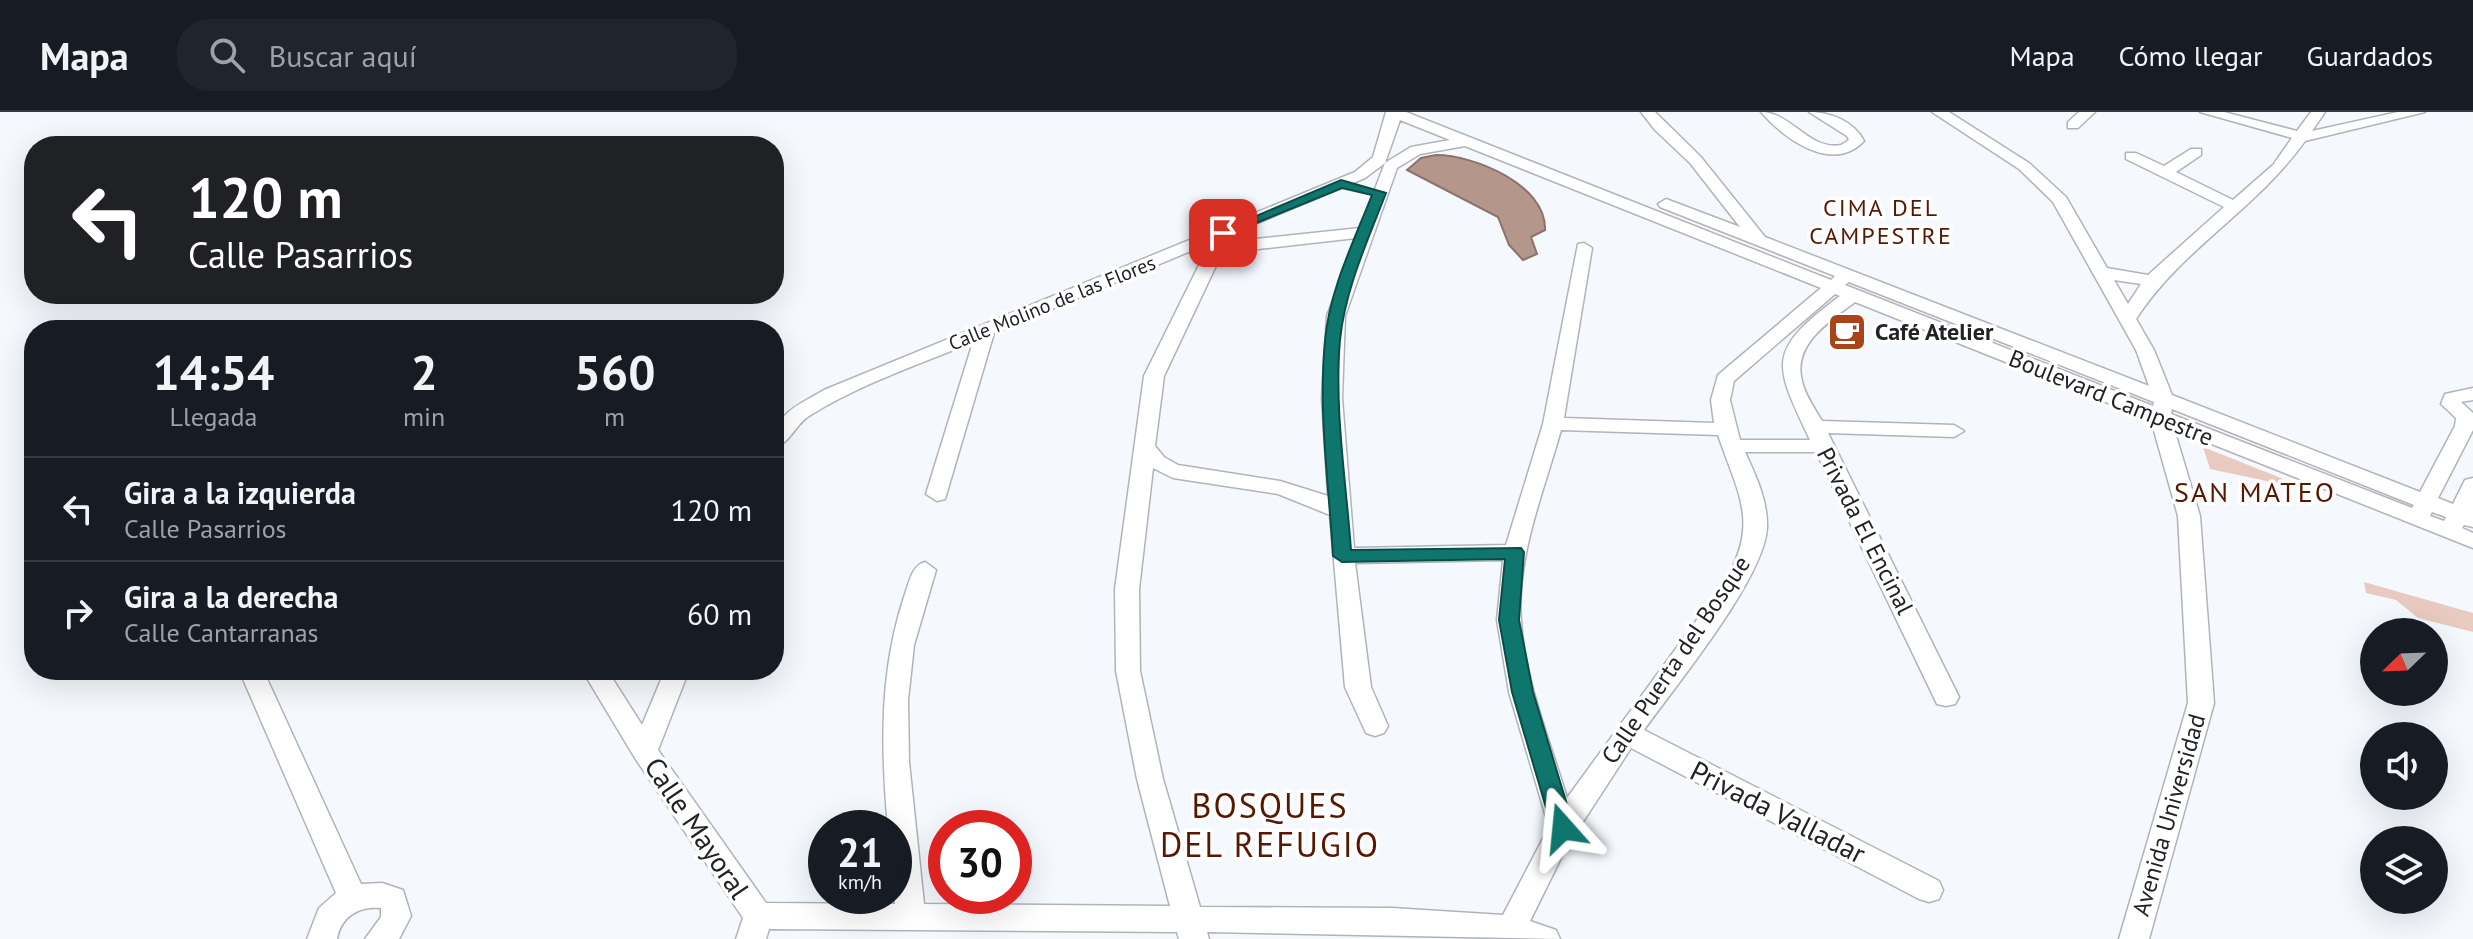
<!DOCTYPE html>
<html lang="es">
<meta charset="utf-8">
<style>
body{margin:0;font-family:"PT Sans",sans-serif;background:#20242c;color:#f1f3f6;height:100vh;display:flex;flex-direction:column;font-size:30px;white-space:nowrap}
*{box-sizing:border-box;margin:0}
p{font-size:26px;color:#9ea1a6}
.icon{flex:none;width:44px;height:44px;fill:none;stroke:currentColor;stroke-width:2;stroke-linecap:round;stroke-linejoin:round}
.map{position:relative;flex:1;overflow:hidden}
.drawer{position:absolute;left:24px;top:208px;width:760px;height:360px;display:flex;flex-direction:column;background:#171b24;border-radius:32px;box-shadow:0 8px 32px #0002}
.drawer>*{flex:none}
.hud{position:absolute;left:24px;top:24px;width:760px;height:168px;border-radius:32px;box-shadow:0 8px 32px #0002;background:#202124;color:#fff;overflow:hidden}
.needle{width:52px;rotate:247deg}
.tools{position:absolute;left:2360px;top:506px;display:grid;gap:16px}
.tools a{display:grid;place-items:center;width:88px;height:88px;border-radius:50%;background:#171b24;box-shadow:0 8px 32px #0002;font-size:40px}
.speed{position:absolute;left:808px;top:698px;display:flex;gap:16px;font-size:40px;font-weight:700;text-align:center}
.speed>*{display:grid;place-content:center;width:104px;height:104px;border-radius:50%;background:#171b24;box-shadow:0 8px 32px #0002;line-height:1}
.speed small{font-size:20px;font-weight:400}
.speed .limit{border:12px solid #d22;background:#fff;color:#111}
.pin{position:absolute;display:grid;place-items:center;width:68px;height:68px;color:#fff;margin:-34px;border-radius:16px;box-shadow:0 4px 12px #0006}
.me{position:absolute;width:88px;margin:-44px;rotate:342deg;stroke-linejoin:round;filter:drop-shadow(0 0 6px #0008)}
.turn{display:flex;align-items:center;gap:28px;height:168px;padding:0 32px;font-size:36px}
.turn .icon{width:104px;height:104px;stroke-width:2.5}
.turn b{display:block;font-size:56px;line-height:68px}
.eta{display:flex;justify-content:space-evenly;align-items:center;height:136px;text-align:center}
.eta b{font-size:48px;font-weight:600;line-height:56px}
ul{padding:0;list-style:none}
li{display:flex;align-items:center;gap:24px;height:104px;padding:0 32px;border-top:2px solid #363941}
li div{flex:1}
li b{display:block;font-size:30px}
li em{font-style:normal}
header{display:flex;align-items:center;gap:48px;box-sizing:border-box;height:112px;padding:0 40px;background:#171b24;border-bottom:2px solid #363941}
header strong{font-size:38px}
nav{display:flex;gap:44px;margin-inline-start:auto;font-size:28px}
.search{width:560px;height:72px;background:#20242c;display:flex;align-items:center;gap:20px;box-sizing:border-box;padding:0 28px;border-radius:32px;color:#9ea1a6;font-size:30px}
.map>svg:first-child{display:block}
.green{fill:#e8cac0}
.water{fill:#b5968b;stroke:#89736c;stroke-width:2}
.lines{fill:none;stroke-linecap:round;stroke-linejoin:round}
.minor-casing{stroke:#b0b4ba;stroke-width:3}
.minor{fill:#fff;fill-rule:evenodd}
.route{fill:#0f766e;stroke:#0a4d48;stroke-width:2}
.labels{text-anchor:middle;stroke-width:7;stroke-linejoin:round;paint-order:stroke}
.far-street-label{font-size:20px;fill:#212225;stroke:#fff}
.far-quarter-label{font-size:24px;letter-spacing:2px;fill:#581800;stroke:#fff}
.poi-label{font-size:24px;font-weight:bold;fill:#212225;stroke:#fff;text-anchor:start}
.street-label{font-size:24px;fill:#212225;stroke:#fff}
.quarter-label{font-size:28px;letter-spacing:2px;fill:#581800;stroke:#fff}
.near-street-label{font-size:28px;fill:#212225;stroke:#fff}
.near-quarter-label{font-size:34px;letter-spacing:2px;fill:#581800;stroke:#fff}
</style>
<header>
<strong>Mapa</strong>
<div class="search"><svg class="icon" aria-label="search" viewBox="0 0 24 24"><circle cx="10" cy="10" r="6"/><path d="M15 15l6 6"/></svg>Buscar aquí</div>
<nav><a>Mapa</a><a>Cómo llegar</a><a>Guardados</a></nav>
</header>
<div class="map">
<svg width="2473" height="827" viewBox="0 0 2473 827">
<rect width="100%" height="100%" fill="#f5f9fe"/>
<g class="green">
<path d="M2203 335 2286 368 2285 373 2210 357Z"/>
<path d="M2364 470 2473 501V520L2418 506 2396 488 2366 481Z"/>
</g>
<path class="water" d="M1436 43C1474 43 1547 73 1545 118L1531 125 1537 142 1523 148 1509 133 1498 105 1407 58 1421 46Z"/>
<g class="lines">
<g class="minor-casing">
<g id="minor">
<path d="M1386 0H1406L1831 168 1835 164 1660 95 1658 92 1666 87 1740 115 1690 51 1655 18 1641 0H1655L1700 44 1765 125 2149 274 2136 238 2053 90 2019 57 1932 0H1949L2029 51 2066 85 2107 156 2148 163 2224 95 2126 47V41H2136L2164 54 2191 37H2201V43L2176 60 2233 88 2273 53 2292 26 2200 0H2224L2297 19 2311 0H2325L2312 19 2398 0H2425L2305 29C2257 97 2181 137 2136 207L2154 238 2172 283 2420 380 2455 314 2456 306 2441 292 2445 282 2473 276V288L2461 290 2473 301V318L2438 386 2453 392 2465 368 2473 366V415L2464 413 2462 416 2473 421V436L2174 317 2200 404 2214 591 2149 827H2119L2188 591 2178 404 2151 308 1855 190C1830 209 1792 232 1802 269 1805 283 1815 297 1822 309L1954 313 1964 319 1954 325 1828 321 1959 585 1955 592 1946 594 1937 592 1816 340H1745C1756 364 1768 389 1767 416 1764 467 1676 573 1644 618L1939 769 1943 778 1939 787 1929 790 1919 787 1631 636 1566 736 1530 809 1556 818 1560 827 1207 820 1209 827H1179L1177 820 769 817 766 827H736L743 806 635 646 582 558H607L642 613 665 558H689L658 638 766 791 895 792 894 716H888C881 637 879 561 904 485 909 472 911 454 925 450L936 458 914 533 908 588 909 650 924 792 1170 794 1137 667 1116 559 1115 477 1144 264 1210 131 994 221 945 387 937 389 926 382 973 230C918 253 860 272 809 304 796 312 789 332 774 336 774 300 796 295 824 278L1355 60 1373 45ZM1400 8 1450 28 1411 35 1385 51ZM1465 34 1821 176 1718 263 1711 288 1714 311 1564 306 1592 136 1584 131 1578 132 1543 312 1506 433 1354 436 1342 286 1345 204 1397 56 1420 42ZM1385 51 1360 116 1227 130 1231 122 1365 66ZM1356 126 1327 204 1322 286 1328 384 1280 369 1178 353 1164 345 1155 334 1164 264 1222 141ZM2114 168 2141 172 2128 192ZM1849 170 2154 290 2153 294 1845 173ZM1835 182 1840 184C1765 240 1774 251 1810 328H1740L1730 288 1734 269ZM2172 297 2414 393 2412 396 2171 302ZM1561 318 1718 323C1738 382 1761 412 1723 472L1567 686C1550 629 1525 569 1521 509 1516 445 1544 379 1561 318ZM1153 356 1173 366 1278 382 1330 403 1345 575 1366 621 1375 624 1384 621 1388 614 1371 575 1355 451 1503 448 1497 508 1509 580 1549 715 1503 803 1392 796 1200 795 1163 667 1140 559 1139 477ZM2432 400 2446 405 2444 409 2430 404Z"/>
<path d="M1761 0C1791 0 1809 39 1841 33L1849 28 1847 24 1809 0C1830 0 1854 9 1864 29 1833 62 1784 27 1761 0Z"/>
<path d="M2079 0H2095L2078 16H2068V10Z"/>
<path d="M239 558H263L361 772 382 771 403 778 411 804 399 827H365L381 805V796C359 794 341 804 337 827H307L319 796 336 781Z"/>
</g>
</g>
<use href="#minor" class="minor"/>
</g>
<path class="route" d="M1341 68 1386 81C1368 128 1345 177 1340 228 1334 296 1346 369 1351 438L1521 436 1524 440 1519 508 1533 580 1574 716 1571 722H1555L1552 716 1512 580 1499 508 1505 447 1342 450 1333 444C1329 374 1318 300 1325 229 1329 179 1354 129 1372 83L1342 76 1227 123 1216 121Z"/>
<defs>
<g id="cafe-square" transform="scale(2)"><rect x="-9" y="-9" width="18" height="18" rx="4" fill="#a9431a" stroke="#fff"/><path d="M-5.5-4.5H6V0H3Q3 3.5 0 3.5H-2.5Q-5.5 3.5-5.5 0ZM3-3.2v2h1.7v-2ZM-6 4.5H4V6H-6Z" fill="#fff"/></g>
</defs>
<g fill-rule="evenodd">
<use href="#cafe-square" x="1847" y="220"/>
</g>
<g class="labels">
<g class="far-street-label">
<text transform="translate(1052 191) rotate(-22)" y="7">Calle Molino de las Flores</text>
</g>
<g class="far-quarter-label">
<text x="1881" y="104">CIMA DEL<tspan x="1881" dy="28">CAMPESTRE</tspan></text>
</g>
<g class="poi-label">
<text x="1875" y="228">Café Atelier</text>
</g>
<g class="street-label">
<text transform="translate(2111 286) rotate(22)" y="8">Boulevard Campestre</text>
<text transform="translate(1865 419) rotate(63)" y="8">Privada El Encinal</text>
<text transform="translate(1676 548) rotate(-56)" y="8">Calle Puerta del Bosque</text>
<text transform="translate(2169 703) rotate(-74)" y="8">Avenida Universidad</text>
</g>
<g class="quarter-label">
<text x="2255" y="390">SAN MATEO</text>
</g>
<g class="near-street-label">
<text transform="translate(1778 700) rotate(27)" y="10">Privada Valladar</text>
<text transform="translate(697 716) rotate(56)" y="10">Calle Mayoral</text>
</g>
<g class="near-quarter-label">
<text x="1270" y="706">BOSQUES<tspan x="1270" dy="39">DEL REFUGIO</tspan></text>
</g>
</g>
</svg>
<div class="tools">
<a><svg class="needle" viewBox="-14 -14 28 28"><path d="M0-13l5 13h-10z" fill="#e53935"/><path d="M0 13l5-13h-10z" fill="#9ea1a6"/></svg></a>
<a><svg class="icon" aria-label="sound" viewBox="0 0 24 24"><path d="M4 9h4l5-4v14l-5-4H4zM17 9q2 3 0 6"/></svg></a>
<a><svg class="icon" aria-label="layers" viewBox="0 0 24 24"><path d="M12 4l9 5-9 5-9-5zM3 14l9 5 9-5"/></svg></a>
</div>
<div class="speed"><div>21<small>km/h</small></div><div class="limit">30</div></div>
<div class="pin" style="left:1223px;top:121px;background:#d93025"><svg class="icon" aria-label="arrive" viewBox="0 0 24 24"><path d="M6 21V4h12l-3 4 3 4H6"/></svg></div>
<svg class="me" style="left:1563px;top:716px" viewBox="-20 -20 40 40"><path d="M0-17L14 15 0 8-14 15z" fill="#0f766e" stroke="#fff" stroke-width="4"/></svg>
<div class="hud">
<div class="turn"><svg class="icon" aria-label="left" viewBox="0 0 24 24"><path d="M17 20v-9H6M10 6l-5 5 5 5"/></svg><div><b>120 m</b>Calle Pasarrios</div></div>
</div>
<section class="drawer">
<div class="eta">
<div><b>14:54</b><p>Llegada</p></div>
<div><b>2</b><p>min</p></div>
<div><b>560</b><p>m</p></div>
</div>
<ul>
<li><svg class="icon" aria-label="left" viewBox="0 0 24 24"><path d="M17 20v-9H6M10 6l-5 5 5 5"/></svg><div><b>Gira a la izquierda</b><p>Calle Pasarrios</p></div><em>120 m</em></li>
<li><svg class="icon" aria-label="right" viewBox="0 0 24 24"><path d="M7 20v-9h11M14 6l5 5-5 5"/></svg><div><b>Gira a la derecha</b><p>Calle Cantarranas</p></div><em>60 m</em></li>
</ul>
</section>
</div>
